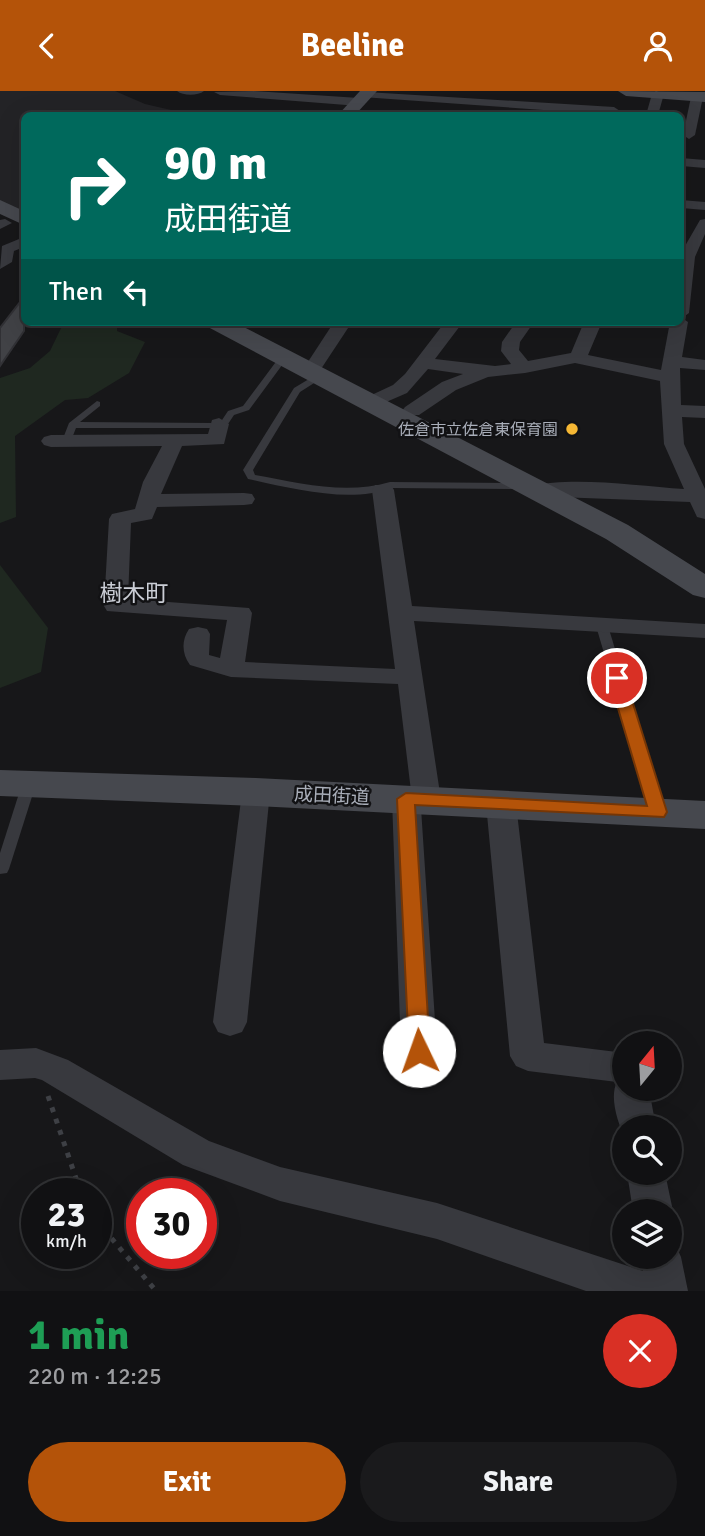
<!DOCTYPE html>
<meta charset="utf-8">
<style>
body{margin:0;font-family:Signika,"Noto Sans JP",sans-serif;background:#1a1a1c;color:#f1f3f6;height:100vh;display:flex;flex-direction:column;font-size:26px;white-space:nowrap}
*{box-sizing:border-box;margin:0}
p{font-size:23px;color:#9c9da0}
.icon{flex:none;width:38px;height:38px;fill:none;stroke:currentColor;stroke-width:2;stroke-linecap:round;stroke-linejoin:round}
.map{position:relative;height:1200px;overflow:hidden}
.panel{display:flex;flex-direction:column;background:#111113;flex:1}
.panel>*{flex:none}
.guide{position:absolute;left:21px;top:21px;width:663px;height:214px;border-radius:10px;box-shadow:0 7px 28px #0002,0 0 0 2px #303133;background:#00695c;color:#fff;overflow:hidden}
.needle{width:46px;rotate:18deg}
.controls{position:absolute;left:612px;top:940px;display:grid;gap:14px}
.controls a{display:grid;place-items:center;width:70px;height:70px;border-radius:50%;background:#111113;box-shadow:0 7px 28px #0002,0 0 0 2px #303133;font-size:35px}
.speed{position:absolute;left:21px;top:1087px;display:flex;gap:14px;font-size:35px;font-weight:700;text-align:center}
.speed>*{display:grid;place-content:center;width:91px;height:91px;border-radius:50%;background:#111113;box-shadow:0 7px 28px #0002,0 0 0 2px #303133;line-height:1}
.speed small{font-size:18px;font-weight:400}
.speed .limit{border:10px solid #d22;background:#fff;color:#111}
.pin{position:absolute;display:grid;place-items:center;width:60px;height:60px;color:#fff;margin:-30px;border:4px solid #fff;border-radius:50%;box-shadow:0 2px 7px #0007}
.me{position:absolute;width:77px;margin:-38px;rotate:357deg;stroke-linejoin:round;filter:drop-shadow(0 0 5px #0008)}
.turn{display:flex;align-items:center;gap:24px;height:147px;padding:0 28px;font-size:32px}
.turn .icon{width:91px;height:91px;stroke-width:2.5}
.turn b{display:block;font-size:49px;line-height:60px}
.then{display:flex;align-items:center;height:66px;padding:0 28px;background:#0003;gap:14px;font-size:26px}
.round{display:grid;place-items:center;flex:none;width:74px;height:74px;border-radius:37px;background:#1a1a1c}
.head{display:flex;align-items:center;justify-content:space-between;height:119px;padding:0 28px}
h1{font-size:42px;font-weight:800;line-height:52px;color:#1e9e55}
.primary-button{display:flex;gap:14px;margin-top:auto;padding:14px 28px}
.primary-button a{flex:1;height:80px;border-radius:42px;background:#b45309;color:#fff;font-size:28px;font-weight:800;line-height:80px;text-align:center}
.primary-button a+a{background:#1a1a1c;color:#f1f3f6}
header{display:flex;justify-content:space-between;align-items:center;height:91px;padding:0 28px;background:#b45309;color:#fff;font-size:32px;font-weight:800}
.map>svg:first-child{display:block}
.built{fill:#232326}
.green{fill:#1f2820}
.building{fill:#414246;stroke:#313135;stroke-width:2}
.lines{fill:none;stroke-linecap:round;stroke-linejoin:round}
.path{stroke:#3e4045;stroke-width:5;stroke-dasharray:5 7;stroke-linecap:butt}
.lane{fill:#38393e;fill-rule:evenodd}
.street{fill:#38393e;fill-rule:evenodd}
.secondary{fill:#46484e;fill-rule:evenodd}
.route{fill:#b45309;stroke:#753606;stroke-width:2}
.poi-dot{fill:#f5b734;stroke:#121214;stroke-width:2.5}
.labels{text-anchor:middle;stroke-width:5;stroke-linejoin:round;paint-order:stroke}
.far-poi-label{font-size:16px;fill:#a9aeb9;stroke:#121214;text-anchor:end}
.street-label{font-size:19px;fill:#a9aeb9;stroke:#121214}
.quarter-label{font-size:23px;fill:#cacdd5;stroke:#121214}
</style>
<header><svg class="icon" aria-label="back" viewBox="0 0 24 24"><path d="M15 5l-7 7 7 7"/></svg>Beeline<svg class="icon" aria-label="person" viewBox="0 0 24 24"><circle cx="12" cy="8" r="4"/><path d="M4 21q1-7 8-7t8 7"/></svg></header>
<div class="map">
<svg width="705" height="1200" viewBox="0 0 705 1200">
<rect width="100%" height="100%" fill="#171719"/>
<path class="built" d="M0 0H115L145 13 193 24H24V118L20 120 0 110Z"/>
<g class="green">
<path d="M64 231H117V240L145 251 129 282 88 307 65 309 15 345 16 426 0 432V287L30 277 50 260Z"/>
<path d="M0 474 48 537 41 581 0 597Z"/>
</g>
<path class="building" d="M24 206V240L0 275V237Z"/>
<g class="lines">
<g class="path">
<path d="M48 1005 81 1102"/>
<path d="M96 1129 156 1200"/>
</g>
<g class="lane">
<path d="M281 264 288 266 249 319 234 324 228 333 218 337H76L70 352 67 353 62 350 69 332 97 310 100 311V315L80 331 214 332 222 329 228 320 243 315Z"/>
<path d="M319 282 323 285 322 287 300 301 253 379 255 384C300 392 345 404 390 391L522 392 527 395 522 398 391 397C350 413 290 397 248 388L243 379 294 297Z"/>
<path d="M602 532 608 535 665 721 663 724H653L651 721 596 535Z"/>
<path d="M29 689 34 690 36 693 9 778 7 782 0 783V762L22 693 24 690Z"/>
</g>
<g class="street">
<path d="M177 0H204C198 5 183 5 177 0Z"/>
<path d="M254 0 359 7 365 11 359 15 220 4 214 1Z"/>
<path d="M656 0 664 3 658 24H646L652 3Z"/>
<path d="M366 1 614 16 620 20 614 24 362 6V2Z"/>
<path d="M697 3 703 6 695 44 689 48 683 44 691 6Z"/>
<path d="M681 67 705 69V77L681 75Z"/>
<path d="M681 109 705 111V119L681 117Z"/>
<path d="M5 128 12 132 0 138V129Z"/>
<path d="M705 128V143L695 166 689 222 682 227 688 231 682 266 705 269V279L680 277 681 314 705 315V327L682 326 684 353 705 398V428L697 426 690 411 531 405 528 400 531 395C574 385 639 395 684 398L664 353 660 290 575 272 525 282 488 286 456 299 419 324H405L402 320 405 316 442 291 463 283 428 278 407 302 370 318 360 312 363 308 393 294 405 283 445 231H463L435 268 495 275 511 273 501 260 502 251 516 231H534L520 251 519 259 528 270 571 262 584 231H602L588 264 661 279 670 231H681V162L700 129Z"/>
<path d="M24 146V156L14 160 12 171 0 178 2 155Z"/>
<path d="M334 231H352L317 284H305L302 280Z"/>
<path d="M219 327 229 333 224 353 182 355 161 403 244 402 252 403 255 408 252 413 244 414 157 416 152 428 131 432 128 508 249 517 252 522 245 571 395 578 372 399 375 394H391L394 399 412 515 705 533V547L414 530 441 709 437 716 427 719 421 717 437 960 431 970 419 974 407 970 401 960 392 708 396 701 411 700 398 593 231 586 190 574C182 563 181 550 189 538L198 536 207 538 210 543 209 564 220 567 227 529 107 520 104 515 109 428 112 423 135 418 143 391 162 355 51 356 44 354 41 350 44 346 51 344 208 343 212 329Z"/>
<path d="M256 691 266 694 270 701 247 931 242 941 230 945 218 941 213 931 242 701 246 694Z"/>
<path d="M501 703 511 706 516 713 544 952 625 962V998H649L656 1036H625V1047C618 1032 609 1006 617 991L528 980 516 975 510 965 486 713 491 706Z"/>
<path d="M36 957 68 969 209 1050 280 1076 437 1112 643 1180 641 1166H670V1151L675 1153 681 1166 688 1200H586L437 1148 280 1110 183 1074 42 989 35 987 0 989V959Z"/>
<path d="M627 1082H665L673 1120 670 1125V1120H633Z"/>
</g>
<g class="secondary">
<path d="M360 0H377L355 24H338Z"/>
<path d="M618 0 705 1V11L626 5Z"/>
<path d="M0 109 24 120V134L0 123Z"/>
<path d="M204 231H234L628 434 705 483V507L693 504 606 448 208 236Z"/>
<path d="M0 679 256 687 705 710V738L256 715 0 705Z"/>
</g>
</g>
<path class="route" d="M617 582 625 587 667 721 664 726 415 714 430 960 427 966 419 969 412 966 409 960 397 708 406 702 647 715 609 587Z"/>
<circle class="poi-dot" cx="572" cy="338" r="7"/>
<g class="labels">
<g class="far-poi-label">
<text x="558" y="344">佐倉市立佐倉東保育園</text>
</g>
<g class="street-label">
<text transform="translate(332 704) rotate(3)" y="7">成田街道</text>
</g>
<g class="quarter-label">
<text x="134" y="510">樹木町</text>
</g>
</g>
</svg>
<div class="controls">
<a><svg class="needle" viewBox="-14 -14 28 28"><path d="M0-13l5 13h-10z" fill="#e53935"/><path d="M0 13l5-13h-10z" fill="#9c9da0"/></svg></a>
<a><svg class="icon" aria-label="search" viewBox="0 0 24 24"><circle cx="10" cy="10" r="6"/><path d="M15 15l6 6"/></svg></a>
<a><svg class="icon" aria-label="layers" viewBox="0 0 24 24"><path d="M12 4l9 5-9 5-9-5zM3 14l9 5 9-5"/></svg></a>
</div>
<div class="speed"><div>23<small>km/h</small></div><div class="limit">30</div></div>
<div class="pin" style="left:617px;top:587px;background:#d93025"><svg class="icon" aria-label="arrive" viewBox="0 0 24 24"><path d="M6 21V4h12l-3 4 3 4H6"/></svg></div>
<svg class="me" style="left:419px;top:960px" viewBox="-20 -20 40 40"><circle r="19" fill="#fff"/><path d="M0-13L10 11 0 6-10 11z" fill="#b45309"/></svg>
<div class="guide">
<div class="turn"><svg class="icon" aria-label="right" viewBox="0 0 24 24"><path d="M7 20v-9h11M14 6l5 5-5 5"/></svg><div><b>90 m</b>成田街道</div></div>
<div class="then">Then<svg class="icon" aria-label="left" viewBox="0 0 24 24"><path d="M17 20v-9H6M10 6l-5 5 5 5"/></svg></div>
</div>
</div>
<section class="panel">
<div class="head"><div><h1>1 min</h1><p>220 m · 12:25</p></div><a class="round" style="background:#d93025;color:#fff"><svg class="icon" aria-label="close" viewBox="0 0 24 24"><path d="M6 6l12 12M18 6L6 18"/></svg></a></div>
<div class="primary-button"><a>Exit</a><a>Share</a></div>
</section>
